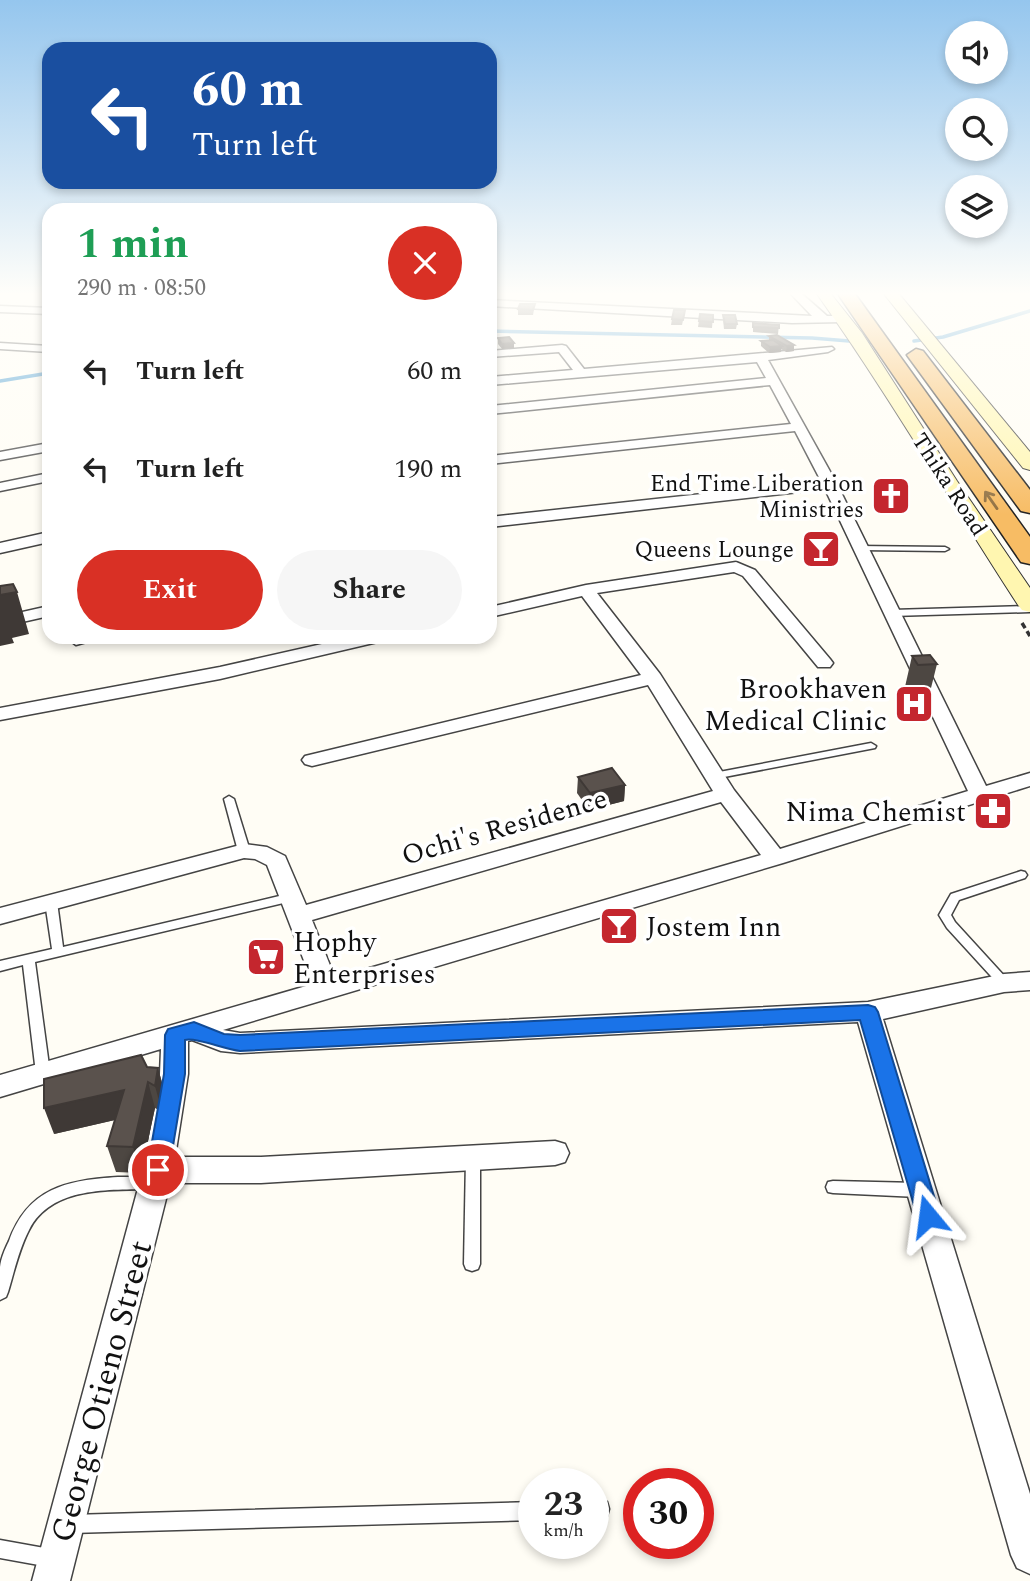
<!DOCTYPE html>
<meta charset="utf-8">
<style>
body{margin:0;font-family:Spectral,serif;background:#f6f6f6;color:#222;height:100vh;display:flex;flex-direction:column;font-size:26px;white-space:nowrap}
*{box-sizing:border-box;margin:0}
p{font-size:23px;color:#767676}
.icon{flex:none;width:38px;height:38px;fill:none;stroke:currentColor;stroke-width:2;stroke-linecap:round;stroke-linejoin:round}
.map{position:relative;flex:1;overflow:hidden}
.drawer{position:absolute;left:42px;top:203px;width:455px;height:441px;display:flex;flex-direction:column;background:#fff;border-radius:21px;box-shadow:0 4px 10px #0003}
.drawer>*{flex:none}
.guide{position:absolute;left:42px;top:42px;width:455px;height:147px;border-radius:21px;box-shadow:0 4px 10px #0003;background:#1a4fa0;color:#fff;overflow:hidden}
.fabs{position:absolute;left:945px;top:21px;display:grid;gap:14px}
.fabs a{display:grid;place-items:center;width:63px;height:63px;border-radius:50%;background:#fff;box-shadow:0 4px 10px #0003;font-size:35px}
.speed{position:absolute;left:518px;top:1468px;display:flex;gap:14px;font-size:35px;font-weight:700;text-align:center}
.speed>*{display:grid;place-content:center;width:91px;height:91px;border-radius:50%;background:#fff;box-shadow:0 4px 10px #0003;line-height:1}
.speed small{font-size:18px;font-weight:400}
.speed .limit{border:10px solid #d22;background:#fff;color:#111}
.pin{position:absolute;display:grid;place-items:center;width:60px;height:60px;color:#fff;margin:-30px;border:4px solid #fff;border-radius:50%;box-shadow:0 2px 7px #0007}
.me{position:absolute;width:77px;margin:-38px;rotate:344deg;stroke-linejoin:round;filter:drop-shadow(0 0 5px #0008)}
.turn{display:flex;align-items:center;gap:24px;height:147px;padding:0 35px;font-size:32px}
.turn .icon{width:91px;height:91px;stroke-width:2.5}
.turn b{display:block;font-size:49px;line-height:60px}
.round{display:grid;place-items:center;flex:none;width:74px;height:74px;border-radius:37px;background:#f6f6f6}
.head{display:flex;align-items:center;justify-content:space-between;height:119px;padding:0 35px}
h1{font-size:42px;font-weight:700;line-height:52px;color:#1e9e55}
.primary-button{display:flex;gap:14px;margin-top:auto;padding:14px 35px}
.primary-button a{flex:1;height:80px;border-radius:42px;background:#d93025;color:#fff;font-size:28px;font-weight:700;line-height:80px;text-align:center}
.primary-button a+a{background:#f6f6f6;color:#222}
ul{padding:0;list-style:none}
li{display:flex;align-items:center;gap:21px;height:98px;padding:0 35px}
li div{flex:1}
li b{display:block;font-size:26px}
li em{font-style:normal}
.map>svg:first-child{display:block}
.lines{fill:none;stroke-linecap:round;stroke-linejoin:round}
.stream{stroke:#3f96cf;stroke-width:3.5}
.service-casing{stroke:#444;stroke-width:3}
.minor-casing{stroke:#444;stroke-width:3}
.secondary-casing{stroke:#333;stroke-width:2}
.trunk-casing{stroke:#222;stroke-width:3}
.path{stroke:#333;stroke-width:3.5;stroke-dasharray:6 3.5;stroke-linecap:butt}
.service{fill:#fff;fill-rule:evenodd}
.minor{fill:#fff;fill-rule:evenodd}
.secondary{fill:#fff6b0;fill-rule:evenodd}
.trunk{fill:#f7bc64;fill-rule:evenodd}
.wall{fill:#4d4742}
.shaded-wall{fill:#3f3936}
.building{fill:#5a524d;stroke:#3f3936;stroke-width:2}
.oneway{stroke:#906f3f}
.route{fill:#1a73e8;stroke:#114b97;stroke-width:2}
.labels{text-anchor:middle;stroke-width:7;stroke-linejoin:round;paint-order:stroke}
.far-poi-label{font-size:23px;fill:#111;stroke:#fff;text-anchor:end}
.far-street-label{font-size:23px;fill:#111;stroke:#fff}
.poi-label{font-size:28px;fill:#111;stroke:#fff;text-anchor:end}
.street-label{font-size:28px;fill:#111;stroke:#fff}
.near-street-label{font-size:33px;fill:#111;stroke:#fff}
</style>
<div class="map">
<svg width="1030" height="1581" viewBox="0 0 1030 1581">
<rect width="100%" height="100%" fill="#fffdf5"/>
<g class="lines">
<g class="stream">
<path d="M490 331 812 338 874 343"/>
<path d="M914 341 943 337 1030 311"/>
<path d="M0 381 49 373"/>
</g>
<g class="service-casing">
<g id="service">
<path d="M857 546 945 547 949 549 945 551 860 550H857Z"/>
<path d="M1030 606V612L892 616 888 613 892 610Z"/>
<path d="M84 637H98L97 639 76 645 72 642Z"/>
<path d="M871 743 876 746 875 748 714 779 709 776 714 773Z"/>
<path d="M229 796 234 799 250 851 248 854H240L238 851 224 799Z"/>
<path d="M1021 871 1025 872 1027 875 1025 878 959 900 951 915 955 922 1008 980 1010 983 1008 986 1004 988 1000 986 947 928 939 915 951 894Z"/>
<path d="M292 893 296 894 298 897 296 900 35 962 50 1073 48 1077 43 1078 38 1077 36 1073 23 965 0 971V961L52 949 45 902 47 899H55L57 902 63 947Z"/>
<path d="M473 1152 478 1154 480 1158V1264L478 1269 472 1271 466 1269 464 1264 466 1158 468 1154Z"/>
<path d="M118 1177H152L157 1178 159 1183 157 1188 152 1189C110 1190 51 1186 29 1230 19 1249 14 1272 8 1292L6 1297 0 1300C0 1289 0 1277 0 1267 1 1258 5 1249 9 1241 28 1188 67 1180 118 1177Z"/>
<path d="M833 1181 918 1183 923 1185 925 1190 923 1195 918 1197 833 1193 828 1192 826 1187 828 1182Z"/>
<path d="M600 1500 607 1502 609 1509 607 1516 593 1519V1501Z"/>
<path d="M534 1502V1520L71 1533 64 1531 62 1524 64 1517 71 1515Z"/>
<path d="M0 1540 50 1549 57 1551 59 1558 57 1565 50 1567 0 1558Z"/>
</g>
</g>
<g class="minor-casing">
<g id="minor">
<path d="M791 294H802L827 316H842L847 319 842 322 792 323 490 306V300L812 316Z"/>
<path d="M0 306 49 308V314L0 312Z"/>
<path d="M0 343 49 346V352L0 349Z"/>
<path d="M562 345 566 346 584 369 832 347 834 349 828 352 768 360 837 484 986 786 1030 773V786L783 863 223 1030 240 1033 868 1002 1004 974 1030 972V990L1004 992 883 1019 1030 1494V1574L1017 1568 1011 1555 858 1022 240 1053 221 1051 192 1040 188 1041V1074L175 1157H261L555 1141 565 1144 569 1153 565 1162 555 1165 261 1183H170L70 1581H32L143 1170 160 1074 161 1049 0 1097V1075L313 984 267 865 255 859 244 858 0 924V908L244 844 267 847 285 856 306 905 713 791 648 685 312 766 305 764 302 760 305 756 641 675 582 596 490 617V607L586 585 736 562 755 570 830 659 833 663 830 667H818L743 576 734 572 597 593 660 674 734 790 780 849 968 791 825 489 490 527V517L821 481 795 431 490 464V456L791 424 770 385 490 414V406L766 378 757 362 490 385V377L573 370 559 352 490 357V351ZM721 802 761 855 335 978 312 920Z"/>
<path d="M49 443V451L0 460V452Z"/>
<path d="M49 473V481L0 491V483Z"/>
<path d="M49 532V542L0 553V543Z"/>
<path d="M49 606V616L0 627V617Z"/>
<path d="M353 637H385L382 641 220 679 0 720V708L220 667Z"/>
</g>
</g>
<g class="secondary-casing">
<g id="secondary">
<path d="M817 294H831L862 333 957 481 1030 588V612L1022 610 1018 605C951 502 888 394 817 294Z"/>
<path d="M884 294H899L1030 452V470L1023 468Z"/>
</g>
</g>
<g class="trunk-casing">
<g id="trunk">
<path d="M838 294H855L1030 537V564L1021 562Z"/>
<path d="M916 349 923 351 1030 490V513L1021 511 907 355Z"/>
</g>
</g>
<path class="path" d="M1022 623 1030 636"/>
<use href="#service" class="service"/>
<use href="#minor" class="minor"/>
<use href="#secondary" class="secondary"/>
<use href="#trunk" class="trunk"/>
</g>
<g class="wall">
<path d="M535 304 533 315H518V309Z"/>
<path d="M700 314 713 315 712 328 698 327Z"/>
<path d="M723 315 737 324 736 329H724L723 320Z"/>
<path d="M684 316 682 325H671L672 319Z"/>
<path d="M779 325 778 334 753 332V327Z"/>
<path d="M769 336 794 345V351L786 352 781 349V352L769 353 761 346V341L769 340Z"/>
<path d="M498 338 514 348 502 349 498 344Z"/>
<path d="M912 656 937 664 926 708 908 709 902 700Z"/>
<path d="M578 777 625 785 624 801 589 810 577 793Z"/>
<path d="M147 1067 158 1068 165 1094 162 1112 155 1108 141 1173 116 1172 107 1146 115 1120 54 1134Z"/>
</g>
<g class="shaded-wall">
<rect x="490" y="340" width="2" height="11"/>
<path d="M514 343V348L502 349V344Z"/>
<path d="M794 345V351L786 352 787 346Z"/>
<path d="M782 346 781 352 769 353 770 347Z"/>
<path d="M17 592 29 634 12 638 14 643 0 646V595Z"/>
<path d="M625 785 624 801 589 810 590 793Z"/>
<path d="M158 1068 165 1094 162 1112 155 1086Z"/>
<path d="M148 1082 155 1108 141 1173 133 1147Z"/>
<path d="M124 1090 132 1116 54 1134 44 1108Z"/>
</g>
<g class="building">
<path d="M520 304H535L533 310 518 309Z"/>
<path d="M674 310H685L683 320 672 319Z"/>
<path d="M700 314 713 315V322L699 321Z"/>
<path d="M723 315H735L737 324H725Z"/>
<path d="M753 323 779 325V328L753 327Z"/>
<path d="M777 335 794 345 787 346 769 336Z"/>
<path d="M509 337 514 343 502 344 498 338Z"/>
<path d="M773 340 782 346 770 347 761 341Z"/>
<path d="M13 584 17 592 0 595V586Z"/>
<path d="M930 655 937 664 918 665 912 656Z"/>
<path d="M612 768 625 785 590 793 578 777Z"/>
<path d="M141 1055 147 1067 158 1068 155 1086 148 1082 133 1147 107 1146 124 1090 44 1108V1079Z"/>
</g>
<defs><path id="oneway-shaft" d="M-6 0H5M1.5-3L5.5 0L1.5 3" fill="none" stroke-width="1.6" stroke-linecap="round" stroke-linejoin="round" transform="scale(1.75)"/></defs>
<use class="oneway" href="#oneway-shaft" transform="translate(991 500) rotate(-125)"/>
<linearGradient id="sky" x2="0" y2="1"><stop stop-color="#95c6ee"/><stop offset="0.57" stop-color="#fffefa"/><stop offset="1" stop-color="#fffefa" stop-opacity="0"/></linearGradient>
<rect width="1030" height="515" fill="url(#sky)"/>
<path class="route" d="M868 1005 875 1007 878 1012 940 1216 936 1224 928 1227 920 1224 917 1216 860 1020 240 1051C224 1049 195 1037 185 1040V1074L169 1170 166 1177 158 1179 150 1177 147 1170 164 1074 165 1035 168 1029 194 1022 224 1034 240 1035Z"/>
<defs>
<g id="church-square" transform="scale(2.0125)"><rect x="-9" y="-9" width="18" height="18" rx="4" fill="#c4262e" stroke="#fff"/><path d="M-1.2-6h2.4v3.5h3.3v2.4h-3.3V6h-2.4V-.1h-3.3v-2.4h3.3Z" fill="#fff"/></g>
<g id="bar-square" transform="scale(2.0125)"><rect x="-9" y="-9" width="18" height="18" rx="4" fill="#c4262e" stroke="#fff"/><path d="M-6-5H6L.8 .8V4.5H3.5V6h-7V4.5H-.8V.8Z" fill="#fff"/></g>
<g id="hospital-square" transform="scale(2.0125)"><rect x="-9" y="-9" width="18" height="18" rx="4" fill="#c4262e" stroke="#fff"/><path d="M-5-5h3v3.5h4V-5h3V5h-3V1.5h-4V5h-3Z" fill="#fff"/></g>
<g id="pharmacy-square" transform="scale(2.0125)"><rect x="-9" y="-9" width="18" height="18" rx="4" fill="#c4262e" stroke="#fff"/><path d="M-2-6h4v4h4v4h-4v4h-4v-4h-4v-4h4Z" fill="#fff"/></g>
<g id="supermarket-square" transform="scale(2.0125)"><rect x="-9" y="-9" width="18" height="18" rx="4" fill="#c4262e" stroke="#fff"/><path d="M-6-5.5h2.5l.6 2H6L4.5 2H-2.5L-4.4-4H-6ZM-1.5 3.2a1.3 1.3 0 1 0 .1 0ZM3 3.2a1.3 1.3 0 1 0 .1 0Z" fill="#fff"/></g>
</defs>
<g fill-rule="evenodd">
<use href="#church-square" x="891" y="496"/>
<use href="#bar-square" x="821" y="549"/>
<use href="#hospital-square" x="914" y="704"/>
<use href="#pharmacy-square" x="993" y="811"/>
<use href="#bar-square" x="619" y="926"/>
<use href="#supermarket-square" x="266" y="957"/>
</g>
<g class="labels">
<g class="far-poi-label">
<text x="864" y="491">End Time Liberation<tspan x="864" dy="26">Ministries</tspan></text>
<text x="794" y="557">Queens Lounge</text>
</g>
<g class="far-street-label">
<text transform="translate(950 484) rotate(57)" y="8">Thika Road</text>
</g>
<g class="poi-label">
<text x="887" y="698">Brookhaven<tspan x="887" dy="32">Medical Clinic</tspan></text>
<text x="966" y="821">Nima Chemist</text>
<text x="646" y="936" text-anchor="start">Jostem Inn</text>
<text x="293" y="951" text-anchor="start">Hophy<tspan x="293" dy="32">Enterprises</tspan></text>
</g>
<g class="street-label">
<text transform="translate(504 826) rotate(-16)" y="10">Ochi's Residence</text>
</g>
<g class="near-street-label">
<text transform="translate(100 1391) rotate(-75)" y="12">George Otieno Street</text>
</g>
</g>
</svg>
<div class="fabs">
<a><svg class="icon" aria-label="sound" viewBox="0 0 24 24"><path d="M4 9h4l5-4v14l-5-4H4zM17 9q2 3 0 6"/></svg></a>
<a><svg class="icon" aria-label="search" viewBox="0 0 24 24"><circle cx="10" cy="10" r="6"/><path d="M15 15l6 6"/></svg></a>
<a><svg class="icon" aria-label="layers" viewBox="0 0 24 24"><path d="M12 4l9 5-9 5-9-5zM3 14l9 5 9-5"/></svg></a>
</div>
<div class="speed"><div>23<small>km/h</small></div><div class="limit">30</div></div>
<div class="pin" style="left:158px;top:1170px;background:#d93025"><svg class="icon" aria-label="arrive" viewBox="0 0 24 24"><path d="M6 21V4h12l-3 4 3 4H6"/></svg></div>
<svg class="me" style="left:928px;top:1216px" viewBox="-20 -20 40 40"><path d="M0-17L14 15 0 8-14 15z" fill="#1a73e8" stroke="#fff" stroke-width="4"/></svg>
<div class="guide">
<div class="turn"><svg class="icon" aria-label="left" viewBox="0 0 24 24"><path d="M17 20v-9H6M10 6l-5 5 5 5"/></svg><div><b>60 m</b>Turn left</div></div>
</div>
<section class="drawer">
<div class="head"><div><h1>1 min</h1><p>290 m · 08:50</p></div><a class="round" style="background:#d93025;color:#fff"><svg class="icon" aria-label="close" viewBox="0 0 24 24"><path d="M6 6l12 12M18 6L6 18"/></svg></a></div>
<ul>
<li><svg class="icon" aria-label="left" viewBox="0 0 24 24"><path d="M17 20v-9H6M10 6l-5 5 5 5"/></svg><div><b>Turn left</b></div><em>60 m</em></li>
<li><svg class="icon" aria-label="left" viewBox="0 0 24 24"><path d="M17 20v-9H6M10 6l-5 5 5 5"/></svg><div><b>Turn left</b></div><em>190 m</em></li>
</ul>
<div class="primary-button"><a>Exit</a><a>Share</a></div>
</section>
</div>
